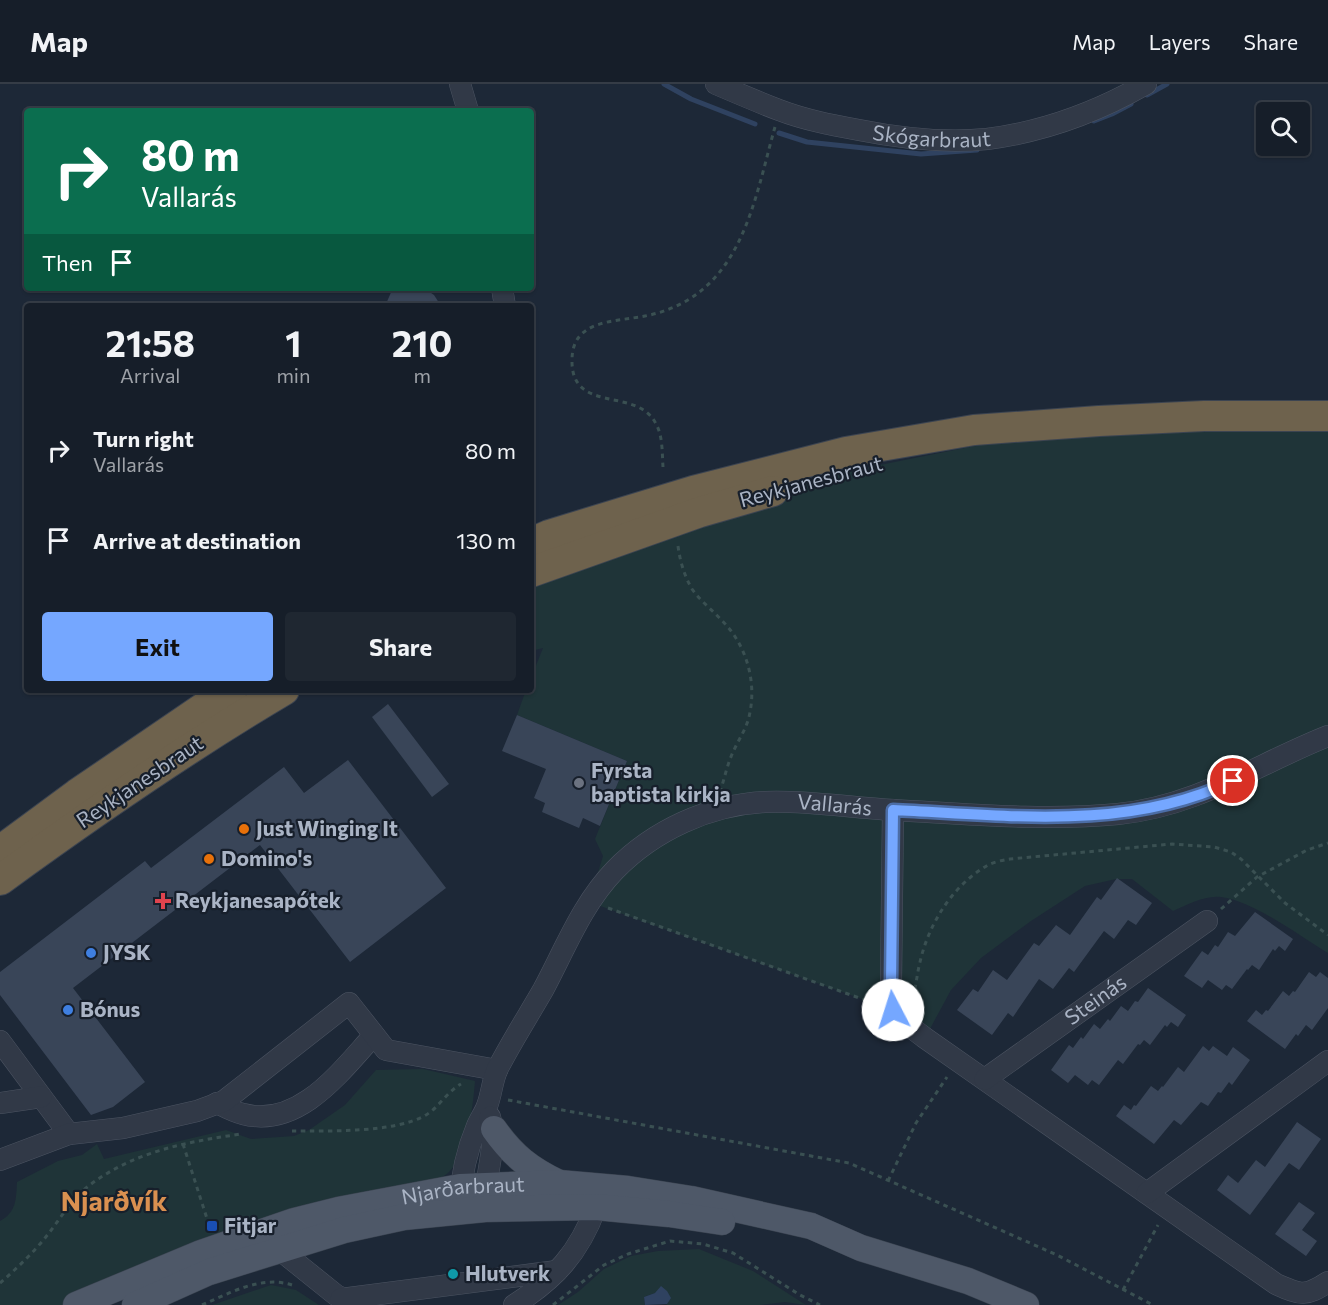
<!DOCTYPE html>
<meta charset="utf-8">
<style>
body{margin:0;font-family:Commissioner,sans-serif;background:#1f2731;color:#f1f3f6;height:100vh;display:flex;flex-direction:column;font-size:22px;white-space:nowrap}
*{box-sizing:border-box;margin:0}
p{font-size:20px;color:#9ea2a8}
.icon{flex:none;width:33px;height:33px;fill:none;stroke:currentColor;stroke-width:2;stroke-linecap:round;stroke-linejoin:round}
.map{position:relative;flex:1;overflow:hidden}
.panel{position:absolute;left:24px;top:219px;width:510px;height:390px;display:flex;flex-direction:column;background:#161e29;border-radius:6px;box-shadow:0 2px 4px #0004,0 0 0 2px #353c46}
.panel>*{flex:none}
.top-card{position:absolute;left:24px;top:24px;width:510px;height:183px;border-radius:6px;box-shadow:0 2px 4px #0004,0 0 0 2px #353c46;background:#0b6e4f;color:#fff;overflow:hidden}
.buttons{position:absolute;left:1256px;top:18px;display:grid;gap:12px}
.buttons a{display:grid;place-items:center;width:54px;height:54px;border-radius:6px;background:#161e29;box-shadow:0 2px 4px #0004,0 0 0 2px #353c46;font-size:30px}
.pin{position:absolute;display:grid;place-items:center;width:51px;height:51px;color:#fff;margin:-26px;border:3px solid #fff;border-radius:50%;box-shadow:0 2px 6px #0007}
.me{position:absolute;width:66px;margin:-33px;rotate:355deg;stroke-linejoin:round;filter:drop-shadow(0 0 4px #0008)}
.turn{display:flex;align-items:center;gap:21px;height:126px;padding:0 18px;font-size:27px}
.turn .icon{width:78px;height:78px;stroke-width:2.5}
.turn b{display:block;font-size:42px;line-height:51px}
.then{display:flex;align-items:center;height:57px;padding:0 18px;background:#0003;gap:12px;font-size:22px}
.eta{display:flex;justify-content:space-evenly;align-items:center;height:102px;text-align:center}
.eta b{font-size:36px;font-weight:700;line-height:42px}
.button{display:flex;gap:12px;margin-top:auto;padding:12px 18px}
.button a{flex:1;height:69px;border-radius:6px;background:#75a7ff;color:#111;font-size:24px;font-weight:700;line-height:69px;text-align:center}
.button a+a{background:#1f2731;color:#f1f3f6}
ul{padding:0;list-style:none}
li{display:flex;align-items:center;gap:18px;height:90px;padding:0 18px}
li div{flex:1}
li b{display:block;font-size:22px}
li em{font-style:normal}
header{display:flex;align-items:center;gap:36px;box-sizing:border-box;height:84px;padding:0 30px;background:#161e29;border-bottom:2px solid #353c46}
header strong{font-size:28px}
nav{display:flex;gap:33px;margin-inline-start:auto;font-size:21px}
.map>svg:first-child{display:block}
.green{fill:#1f3438}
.water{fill:#2f4260}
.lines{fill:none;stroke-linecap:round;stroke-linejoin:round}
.stream{stroke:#2f4260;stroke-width:5}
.building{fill:#394558}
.minor-casing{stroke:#4c5462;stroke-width:22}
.major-casing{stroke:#3a4350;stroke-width:27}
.highway-casing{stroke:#3c4451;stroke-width:32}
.path{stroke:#3a5052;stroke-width:3;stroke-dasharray:4.5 4.5;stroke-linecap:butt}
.minor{stroke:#313947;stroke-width:21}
.major{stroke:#4e5868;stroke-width:26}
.highway{stroke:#6e624d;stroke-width:30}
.route-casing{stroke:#4c6da6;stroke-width:15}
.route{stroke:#75a7ff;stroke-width:10}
.worship-dot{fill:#6b7280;stroke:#171f2b;stroke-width:2}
.food-dot{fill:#e8710a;stroke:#171f2b;stroke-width:2}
.health-dot{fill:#e0444e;stroke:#171f2b;stroke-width:2}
.shop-dot{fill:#3f7fe0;stroke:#171f2b;stroke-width:2}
.transit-dot{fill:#1a4fb4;stroke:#171f2b;stroke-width:2}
.culture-dot{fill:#0f9aa8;stroke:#171f2b;stroke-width:2}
.labels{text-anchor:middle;stroke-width:4.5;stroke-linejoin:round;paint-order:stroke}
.street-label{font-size:21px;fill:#aab4c5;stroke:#171f2b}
.poi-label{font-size:21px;font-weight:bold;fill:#aab4c5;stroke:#171f2b;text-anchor:start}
.district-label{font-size:27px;font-weight:bold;fill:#da9050;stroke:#171f2b}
</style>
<header>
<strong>Map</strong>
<nav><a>Map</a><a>Layers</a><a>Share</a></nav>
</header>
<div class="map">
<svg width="1328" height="1221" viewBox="0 0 1328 1221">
<rect width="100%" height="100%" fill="#1d2837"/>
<g class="green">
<path d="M1099 337 1328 341V869C1299 852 1254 817 1221 813 1205 811 1187 821 1173 827L1132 795H1116L1085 802 1031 837 981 874 951 906 925 954 893 926 589 818 603 772 595 755 627 677 517 631 526 606H531V594L543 564 531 567V488L558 477 850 387Z"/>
<path d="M423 985 475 997C473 1022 468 1069 449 1088 444 1093 435 1096 429 1100L64 1221H0V1137C17 1128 16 1114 17 1098L58 1077 82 1071 97 1060 104 1075 226 1046 251 1055 294 1052 309 1046 345 1021 376 986Z"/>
<path d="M699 1165 753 1187 806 1221 785 1218 760 1221H666L667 1220 655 1209 644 1213 645 1221H558L578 1208 604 1185 631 1172 658 1167Z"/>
<path d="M271 1201 296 1206 319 1221H212Z"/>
</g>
<path class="water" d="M661 1202 667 1207 671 1214 667 1220 645 1221 644 1213 655 1209Z"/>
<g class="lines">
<g class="stream">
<path d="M664 0 691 15 755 40"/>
<path d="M1147 11 1167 0"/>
<path d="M1094 37 1112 30 1131 20"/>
<path d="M779 49 807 58 921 70 977 66"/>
</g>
</g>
<g class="building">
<path d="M393 204H424L434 211 441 222H385Z"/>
<path d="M388 620 449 700 432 713 372 633Z"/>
<path d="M517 631 627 677 600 742 583 734 579 744 542 728 545 719 534 714 546 685 502 667Z"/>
<path d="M348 676 446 804 350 878 260 761 73 904 145 998 113 1023 91 1031 0 911V888L145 777 151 784 284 683 304 709Z"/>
<path d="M1117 794 1152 819 1136 841 1128 836 1114 855 1104 847 1074 888 1069 884 1053 905 1039 895 1013 933 1008 929 992 951 957 926 973 905 978 908 993 886 1007 896 1034 859 1039 862 1056 841 1070 851 1097 813 1101 816Z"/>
<path d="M1255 828 1293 855 1285 867 1279 862 1275 867 1273 865 1259 886 1252 881 1248 886 1247 885 1232 905 1226 901 1222 906 1208 896 1202 904 1184 892 1202 867 1208 871 1215 861 1218 863 1228 848 1235 852Z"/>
<path d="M1309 888 1316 893 1320 888 1328 894V924L1312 946 1306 941 1298 952 1296 950 1285 965 1247 937 1256 926 1262 931 1266 926 1268 927 1283 907 1289 912 1293 907 1295 908Z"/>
<path d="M1148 904 1186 931 1178 943 1171 938 1167 943 1165 941 1150 961 1144 956 1140 961 1138 960 1123 980 1118 976 1099 1001 1092 996 1088 1001 1075 991 1068 999 1051 986 1069 961 1073 964 1081 953 1083 955 1094 940 1100 945 1108 935 1110 937 1121 922 1128 927 1135 917 1138 918Z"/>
<path d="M1203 962 1209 967 1213 962 1227 972 1233 963 1250 976 1232 1001 1229 998 1221 1009 1218 1008 1208 1022 1201 1018 1181 1041 1174 1036 1154 1060 1116 1032 1124 1021 1131 1026 1134 1021 1136 1022 1151 1002 1158 1007 1162 1002 1163 1003 1178 983 1184 988Z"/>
<path d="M1297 1038 1321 1055 1299 1086 1289 1079 1250 1131 1217 1106 1228 1091 1238 1099 1256 1076 1265 1083Z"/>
<path d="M1299 1118 1315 1129 1302 1146 1317 1157 1306 1172 1275 1150Z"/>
</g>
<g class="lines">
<g class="minor-casing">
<g id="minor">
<path d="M460 0 468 27"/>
<path id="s1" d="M716 0C737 9 758 18 779 26 805 36 832 41 859 46 899 54 946 59 987 55 1042 48 1097 28 1146 0"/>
<path d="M502 204 505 222"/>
<path d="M893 726 891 900C893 934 899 934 925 954L1276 1200C1301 1211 1305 1213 1328 1198"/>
<path d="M0 957 69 1050"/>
<path id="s2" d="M985 995 1207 837"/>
<path d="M0 1019 41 1013"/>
<path d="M217 1019C225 1023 234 1028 243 1030 299 1045 341 987 374 951"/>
<path d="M0 1076 69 1050 123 1044 197 1027 224 1017 349 919 386 966 497 986"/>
<path d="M1147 1109 1328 977"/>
<path id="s3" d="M460 1118C461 1092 467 1066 477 1042 480 1035 485 1028 487 1022 492 1009 492 996 498 984 512 957 528 932 543 906 565 865 582 820 615 786 654 746 709 721 765 718 808 716 851 724 894 726 968 730 1045 737 1118 730 1198 722 1257 680 1328 652"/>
<path d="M485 1118C485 1091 498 1060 490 1033"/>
<path d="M280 1166 336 1211 354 1220"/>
<path d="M341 1215 557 1187"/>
<path d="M514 1221C555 1195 579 1169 596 1123"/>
</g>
</g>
<g class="major-casing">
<g id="major">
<path d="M494 1045C513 1072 530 1085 559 1099"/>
<path id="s4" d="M76 1221 201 1169 294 1137 338 1126 460 1103 559 1099 628 1105 691 1115 811 1142 861 1164 968 1197 1026 1221"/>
<path d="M135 1221 209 1188 344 1146 404 1133 485 1125 596 1123 669 1130 722 1138"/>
</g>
</g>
<g class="highway-casing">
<g id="highway">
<path d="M531 459 549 451 693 407 846 368 974 346 1099 337 1204 332H1328"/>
<path d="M531 488 700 428 773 407"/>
<path d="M0 767 77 710 212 618 232 606"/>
<path d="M0 796C92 729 186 664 284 606"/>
</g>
</g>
<g class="path">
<path d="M663 383C662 368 663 351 655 338 635 303 571 330 572 276 572 235 615 238 645 232 661 229 677 223 691 214 747 178 758 102 775 43"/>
<path d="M678 462C680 477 684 491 692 505 702 519 716 529 727 542 747 565 756 598 750 628 748 642 740 653 734 666 728 678 725 692 721 705"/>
<path d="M608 824 876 920"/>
<path d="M1221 825 1257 793 1307 766 1328 759"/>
<path d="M913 914C916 902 917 890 920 878 929 839 953 801 988 781 994 778 1003 776 1010 775L1172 760 1214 763 1231 768 1241 775 1285 819 1328 851"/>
<path d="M508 1016 849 1079 1057 1171 1153 1221"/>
<path d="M292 1047C328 1047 395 1049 426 1031 439 1023 447 1008 461 1000"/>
<path d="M183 1060 210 1144"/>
<path d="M888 1097 916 1039 947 993"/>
<path d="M0 1199C16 1185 32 1170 45 1154 59 1137 70 1117 86 1104 131 1068 186 1058 241 1050"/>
<path d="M1123 1206 1158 1141"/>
<path d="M202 1221C230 1209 261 1191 292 1201"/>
<path d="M553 1221 604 1181 628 1170 670 1157 703 1160 733 1169 800 1211 820 1221"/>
</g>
<use href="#minor" class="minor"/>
<use href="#major" class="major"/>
<use href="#highway" class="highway"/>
</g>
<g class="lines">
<g class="route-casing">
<path id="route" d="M893 926 891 900 893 726C1007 731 1126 748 1233 697"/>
</g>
<use href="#route" class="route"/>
</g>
<circle class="worship-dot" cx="579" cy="699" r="6"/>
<g class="food-dot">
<circle cx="244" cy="745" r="6"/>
<circle cx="209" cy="775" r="6"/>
</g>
<path class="health-dot" d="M160 808h6v6h6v6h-6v6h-6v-6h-6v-6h6z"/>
<g class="shop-dot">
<circle cx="91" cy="869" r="6"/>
<circle cx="68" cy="926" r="6"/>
</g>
<rect class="transit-dot" x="206" y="1136" width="12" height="12" rx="3"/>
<circle class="culture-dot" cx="453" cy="1190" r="6"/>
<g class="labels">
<g class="street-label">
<text dy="7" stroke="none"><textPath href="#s1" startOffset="224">Skógarbraut</textPath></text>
<text transform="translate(811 398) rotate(-15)" y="7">Reykjanesbraut</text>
<text transform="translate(140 698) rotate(-34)" y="7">Reykjanesbraut</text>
<text dy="7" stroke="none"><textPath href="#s3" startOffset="609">Vallarás</textPath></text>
<text dy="7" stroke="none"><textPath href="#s2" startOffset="136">Steinás</textPath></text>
<text dy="7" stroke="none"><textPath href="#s4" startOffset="406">Njarðarbraut</textPath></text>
</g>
<g class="poi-label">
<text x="591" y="694">Fyrsta<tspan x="591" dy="24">baptista kirkja</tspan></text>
<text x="256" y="752">Just Winging It</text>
<text x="221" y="782">Domino's</text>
<text x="175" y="824">Reykjanesapótek</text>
<text x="103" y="876">JYSK</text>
<text x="80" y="933">Bónus</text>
<text x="224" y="1149">Fitjar</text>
<text x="465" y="1197">Hlutverk</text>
</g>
<g class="district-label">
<text x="114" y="1127">Njarðvík</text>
</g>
</g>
</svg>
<div class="buttons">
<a><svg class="icon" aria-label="search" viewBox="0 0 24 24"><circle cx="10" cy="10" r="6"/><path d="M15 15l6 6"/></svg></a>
</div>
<div class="pin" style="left:1233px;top:697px;background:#d93025"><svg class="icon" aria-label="arrive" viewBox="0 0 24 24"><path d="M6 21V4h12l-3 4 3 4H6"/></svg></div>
<svg class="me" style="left:893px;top:926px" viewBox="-20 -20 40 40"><circle r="19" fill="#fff"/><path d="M0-13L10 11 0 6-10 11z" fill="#75a7ff"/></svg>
<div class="top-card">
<div class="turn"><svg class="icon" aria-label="right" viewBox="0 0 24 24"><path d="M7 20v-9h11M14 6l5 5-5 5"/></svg><div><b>80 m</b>Vallarás</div></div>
<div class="then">Then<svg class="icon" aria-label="arrive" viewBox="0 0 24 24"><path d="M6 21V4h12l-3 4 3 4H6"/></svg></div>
</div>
<section class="panel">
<div class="eta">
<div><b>21:58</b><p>Arrival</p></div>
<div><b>1</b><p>min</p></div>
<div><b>210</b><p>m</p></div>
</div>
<ul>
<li><svg class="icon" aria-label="right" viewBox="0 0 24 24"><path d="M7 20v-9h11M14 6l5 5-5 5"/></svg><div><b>Turn right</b><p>Vallarás</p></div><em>80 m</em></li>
<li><svg class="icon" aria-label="arrive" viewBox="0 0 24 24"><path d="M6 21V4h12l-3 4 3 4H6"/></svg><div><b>Arrive at destination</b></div><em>130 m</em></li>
</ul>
<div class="button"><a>Exit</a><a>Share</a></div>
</section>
</div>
